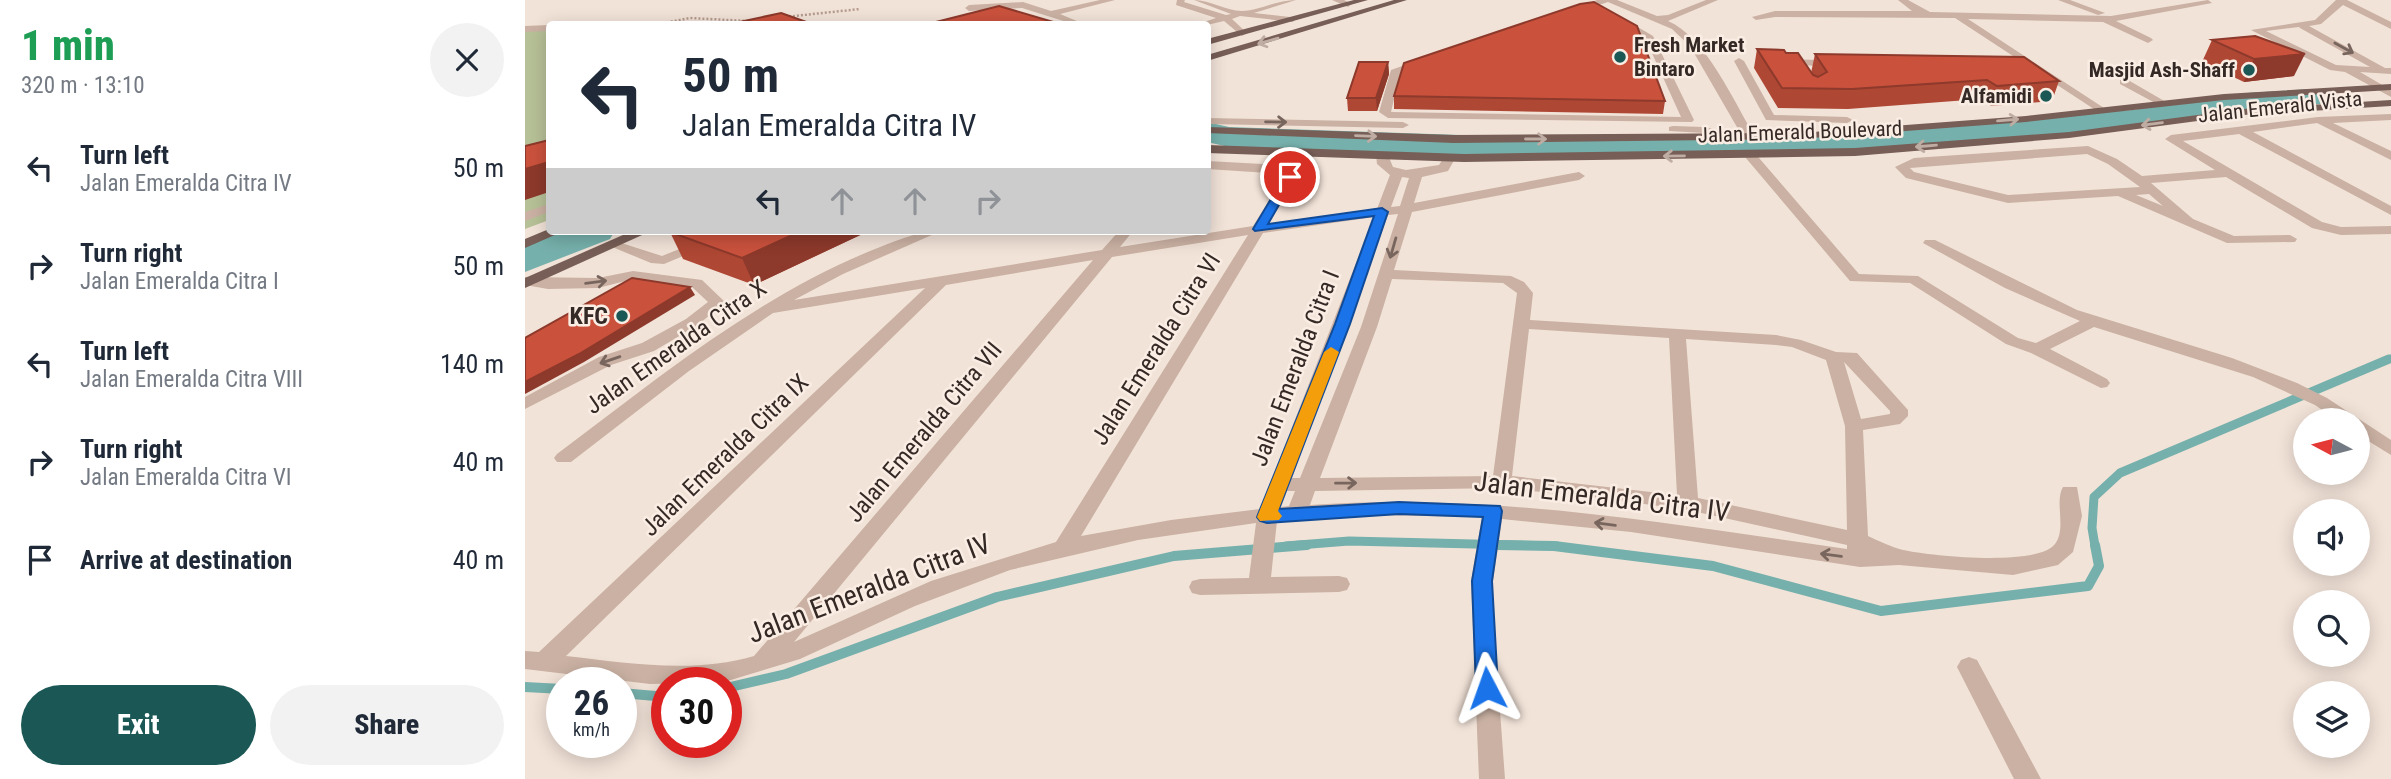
<!DOCTYPE html>
<meta charset="utf-8">
<style>
body{margin:0;font-family:"Roboto Condensed",sans-serif;background:#f2f2f3;color:#1f2937;height:100vh;display:flex;flex-direction:column;font-size:26px;white-space:nowrap}
*{box-sizing:border-box;margin:0}
p{font-size:23px;color:#747a83}
.icon{flex:none;width:38px;height:38px;fill:none;stroke:currentColor;stroke-width:2;stroke-linecap:round;stroke-linejoin:round}
.map{position:relative;flex:1;overflow:hidden}
.drawer{display:flex;flex-direction:column;background:#fff;width:525px}
.drawer>*{flex:none}
.banner{position:absolute;left:21px;top:21px;width:665px;height:214px;border-radius:7px;box-shadow:0 4px 18px #0003;background:#fff;color:#1f2937;overflow:hidden}
.needle{width:46px;rotate:277deg}
.controls{position:absolute;left:1768px;top:408px;display:grid;gap:14px}
.controls a{display:grid;place-items:center;width:77px;height:77px;border-radius:50%;background:#fff;box-shadow:0 4px 18px #0003;font-size:35px}
.speed{position:absolute;left:21px;top:667px;display:flex;gap:14px;font-size:35px;font-weight:700;text-align:center}
.speed>*{display:grid;place-content:center;width:91px;height:91px;border-radius:50%;background:#fff;box-shadow:0 4px 18px #0003;line-height:1}
.speed small{font-size:18px;font-weight:400}
.speed .limit{border:10px solid #d22;background:#fff;color:#111}
.pin{position:absolute;display:grid;place-items:center;width:60px;height:60px;color:#fff;margin:-30px;border:4px solid #fff;border-radius:50%;box-shadow:0 2px 7px #0007}
.me{position:absolute;width:77px;margin:-38px;rotate:356deg;stroke-linejoin:round;filter:drop-shadow(0 0 5px #0008)}
.turn{display:flex;align-items:center;gap:24px;height:147px;padding:0 21px;font-size:32px}
.turn .icon{width:91px;height:91px;stroke-width:2.5}
.turn b{display:block;font-size:49px;line-height:60px}
.lanes{display:flex;align-items:center;height:66px;padding:0 21px;background:#0003;justify-content:center;gap:35px;direction:ltr}
.lanes .off{opacity:.35}
.round{display:grid;place-items:center;flex:none;width:74px;height:74px;border-radius:37px;background:#f2f2f3}
.overview{display:flex;align-items:center;justify-content:space-between;height:119px;padding:0 21px}
h1{font-size:42px;font-weight:800;line-height:52px;color:#1e9e55}
.action{display:flex;gap:14px;margin-top:auto;padding:14px 21px}
.action a{flex:1;height:80px;border-radius:42px;background:#1a5755;color:#fff;font-size:28px;font-weight:800;line-height:80px;text-align:center}
.action a+a{background:#f2f2f3;color:#1f2937}
ul{padding:0;list-style:none}
li{display:flex;align-items:center;gap:21px;height:98px;padding:0 21px}
li div{flex:1}
li b{display:block;font-size:26px}
li em{font-style:normal}
main{display:flex;flex:1;min-height:0}
.map>svg:first-child{display:block}
.green{fill:#b7c197}
.lines{fill:none;stroke-linecap:round;stroke-linejoin:round}
.stream-far2{stroke:#76b0ac;stroke-width:7}
.stream-far1{stroke:#76b0ac;stroke-width:9}
.stream{stroke:#76b0ac;stroke-width:10}
.river{fill:#76b0ac;fill-rule:evenodd}
.path{stroke:#b69b8e;stroke-width:2.5;stroke-dasharray:2 2;stroke-linecap:butt}
.minor{fill:#cab1a3;fill-rule:evenodd}
.major{fill:#775e56;fill-rule:evenodd}
.wall{fill:#ae4734}
.shaded-wall{fill:#8d392b}
.building{fill:#ca523d;stroke:#8d392b;stroke-width:2}
.oneway{stroke:#bfada4}
.oneway2{stroke:#78665e}
.route{fill:#1a73e8;stroke:#114b97;stroke-width:2}
.slow{fill:#f59e0b}
.poi-dot{fill:#1a5755;stroke:#faede4;stroke-width:2.5}
.labels{text-anchor:middle;stroke-width:5;stroke-linejoin:round;paint-order:stroke}
.far-poi-label{font-size:21px;font-weight:bold;fill:#352926;stroke:#faede4;text-anchor:end}
.far-street-label{font-size:21px;fill:#352926;stroke:#faede4}
.poi-label{font-size:24px;font-weight:bold;fill:#352926;stroke:#faede4;text-anchor:end}
.street-label{font-size:24px;fill:#352926;stroke:#faede4}
.near-street-label{font-size:28px;fill:#352926;stroke:#faede4}
</style>
<main>
<section class="drawer">
<div class="overview"><div><h1>1 min</h1><p>320 m · 13:10</p></div><a class="round"><svg class="icon" aria-label="close" viewBox="0 0 24 24"><path d="M6 6l12 12M18 6L6 18"/></svg></a></div>
<ul>
<li><svg class="icon" aria-label="left" viewBox="0 0 24 24"><path d="M17 20v-9H6M10 6l-5 5 5 5"/></svg><div><b>Turn left</b><p>Jalan Emeralda Citra IV</p></div><em>50 m</em></li>
<li><svg class="icon" aria-label="right" viewBox="0 0 24 24"><path d="M7 20v-9h11M14 6l5 5-5 5"/></svg><div><b>Turn right</b><p>Jalan Emeralda Citra I</p></div><em>50 m</em></li>
<li><svg class="icon" aria-label="left" viewBox="0 0 24 24"><path d="M17 20v-9H6M10 6l-5 5 5 5"/></svg><div><b>Turn left</b><p>Jalan Emeralda Citra VIII</p></div><em>140 m</em></li>
<li><svg class="icon" aria-label="right" viewBox="0 0 24 24"><path d="M7 20v-9h11M14 6l5 5-5 5"/></svg><div><b>Turn right</b><p>Jalan Emeralda Citra VI</p></div><em>40 m</em></li>
<li><svg class="icon" aria-label="arrive" viewBox="0 0 24 24"><path d="M6 21V4h12l-3 4 3 4H6"/></svg><div><b>Arrive at destination</b></div><em>40 m</em></li>
</ul>
<div class="action"><a>Exit</a><a>Share</a></div>
</section>
<div class="map">
<svg width="1866" height="779" viewBox="0 0 1866 779">
<rect width="100%" height="100%" fill="#f2e3d8"/>
<path class="green" d="M24 28V220L0 229V29Z"/>
<g class="lines">
<path class="stream-far2" d="M1860 360 1866 358"/>
<g class="stream-far1">
<path d="M761 546 824 541 1032 546"/>
<path d="M1570 546 1567 528 1569 497 1595 473 1864 359"/>
</g>
<g class="stream">
<path d="M972 545 1029 546 1188 566 1356 611 1563 586 1574 566 1570 545"/>
<path d="M0 687 37 689"/>
<path d="M201 688 261 674 472 597 649 556 782 545"/>
<path d="M96 693 142 697"/>
</g>
<g class="river">
<path d="M1785 89 1796 92 1800 98 1796 104 1722 111 1607 128 1253 155 995 157 704 147 682 142V122L704 127 995 137 1253 135 1607 110 1722 93Z"/>
<path d="M37 231H90L85 239 0 272V246Z"/>
</g>
<g class="path">
<path d="M260 17 335 9"/>
<path d="M134 24 165 18 223 21"/>
</g>
<g class="minor">
<path d="M575 0H590L535 14 559 24H548L497 8 444 11 440 8 444 5 498 2 526 11Z"/>
<path d="M652 0H660L659 2 701 15 706 14 669 0C685 0 701 11 717 11 736 10 752 0 771 0L729 13 765 17 769 20 768 22 715 16 707 19 722 33 717 36 699 21 682 25 673 24 691 18 651 5Z"/>
<path d="M807 0H819L827 4 823 7Z"/>
<path d="M1072 0H1092L1132 16 1143 15 1181 0H1193L1143 21C1181 37 1209 102 1230 137L1228 139 1215 140 1179 133 1144 131V127L1148 126 1179 127 1216 134 1165 46 1147 29 1083 2 1050 13 1046 10Z"/>
<path d="M1373 0H1383L1405 12 1586 16 1683 0 1687 3 1591 21 1626 38 1628 40 1623 43 1578 22 1443 19 1579 108 1581 110 1575 113 1430 18 1250 17 1231 20 1227 17 1250 11H1387Z"/>
<path d="M1533 0H1545L1580 13 1573 15Z"/>
<path d="M1811 0H1822L1866 22V29L1818 5 1796 24 1784 26 1860 68H1866V74L1835 72 1866 90V97L1820 72 1805 70 1726 30 1790 20ZM1774 27 1775 28 1845 67 1811 65 1741 31Z"/>
<path d="M1094 16 1128 36 1169 120 1167 122 863 118 854 112 866 70 897 59 901 60V64L875 74 866 112 1156 117 1121 40 1091 21V17Z"/>
<path d="M24 25V31L0 32V26Z"/>
<path d="M1214 58 1219 61 1249 115 1322 117 1328 120 1322 123 1241 120 1209 61Z"/>
<path d="M1256 59 1295 60 1300 63 1295 66 1252 64V60Z"/>
<path d="M1595 80H1603L1641 102 1632 104 1595 84Z"/>
<path d="M1866 114V120L1808 123 1866 151V160L1792 123 1728 132 1866 206V215L1714 134 1658 141 1797 222 1816 227 1866 226V234L1816 235 1787 228 1701 177 1626 183 1668 219 1709 236 1765 235 1772 239 1770 242 1702 243 1593 196 1483 203 1381 178 1370 167 1389 158 1563 146 1592 159 1617 176 1690 170 1640 139 1646 135 1793 117ZM1562 154 1583 164 1615 187 1483 195 1389 172 1385 168ZM1624 194 1638 206 1611 195Z"/>
<path d="M682 118 878 122 884 125 878 128 682 124Z"/>
<path d="M1224 150 1228 151 1334 274 1393 276 1493 338 1511 343 1555 321 1480 288 1398 243 1400 240H1410L1552 310 1707 358 1772 383 1802 398 1866 440V455L1832 434V420H1812L1790 405 1728 377 1569 327 1525 349 1582 379 1585 383 1582 387 1576 388 1506 353 1481 344 1385 283 1325 281 1220 157V151Z"/>
<path d="M857 151 863 155 868 167 881 170 914 165 921 154 931 157 923 171 897 177 889 203 1054 172 1060 176 1054 180 887 212 869 270 986 276 999 282 1008 293 1005 320 1251 335 1276 340 1311 352 1332 353 1383 410V416L1375 424 1338 430 1343 536C1354 541 1366 547 1378 550 1405 556 1513 567 1530 544 1542 528 1529 502 1538 487H1552L1557 516 1548 552 1533 565 1488 575 1374 565 1335 567 1106 532 977 519 968 581V616L980 779H954L946 581 957 517 847 515 752 521 746 577 814 576 822 578 825 584 822 590 814 592 675 595 667 593 664 587 667 581 675 579 724 578 731 523 613 540 485 570 390 606 275 659 199 682 125 684 0 669V651L14 652 400 288 248 313 164 371 46 462H32L29 458 32 454C132 379 229 299 345 251 369 242 390 231 416 231L318 274 269 300 577 250 594 231H608L595 247 728 226 759 177 758 174 682 169V161L756 165 767 169 771 177 743 224 852 209 865 175 852 164 851 155ZM877 177 884 178 875 206 866 207ZM873 214 836 327 775 478H767L863 215ZM849 217 735 509 646 520 556 536 738 233ZM723 235 531 542 406 581 269 642 587 257ZM568 260 229 656C169 674 102 663 41 656L421 285ZM867 279 978 283 992 293 968 476 795 478 852 327ZM1004 329 1144 338 1152 495 987 476ZM1161 339 1251 345 1267 347 1301 360 1320 426 1322 530 1173 498ZM1319 362 1365 411V414L1336 419ZM977 488 1076 498 1163 510 1322 545V549C1144 524 966 492 785 505L790 491ZM762 491H770L764 506 756 507Z"/>
<path d="M24 204V212L0 221V212Z"/>
<path d="M199 231H218L139 264 126 263 80 244 87 240 137 256Z"/>
<path d="M108 271 177 280 200 302 173 325 129 351 86 365 0 409V397L74 357 117 343 161 319 183 302 167 287 108 279 73 288 23 289 0 285V277L73 278Z"/>
<path d="M1444 657 1452 660 1516 779H1489L1432 667 1436 660Z"/>
</g>
<g class="major">
<path d="M829 0H843L682 45V39Z"/>
<path d="M869 0H882L682 61V55Z"/>
<path d="M1866 84V90L1699 100 1501 122 1274 139 929 143 682 133V127L929 135 1274 133 1501 116 1699 94Z"/>
<path d="M1866 100V106L1718 115 1544 138 1330 156 939 162 682 153V145L939 154 1330 148 1544 132 1718 109Z"/>
<path d="M24 229 39 231 0 248V239Z"/>
<path d="M107 231H126L0 288V278Z"/>
</g>
</g>
<g class="wall">
<path d="M1687 40 1769 76 1719 82 1677 62Z"/>
<path d="M1232 49 1261 53 1286 73 1290 54 1534 81 1527 101 1466 106 1456 99 1323 109 1253 108 1229 68Z"/>
<path d="M863 62 864 74 852 111H823L822 98Z"/>
<path d="M869 96 1140 101 1138 114 869 109Z"/>
<path d="M145 232 335 235 229 285 158 259Z"/>
</g>
<g class="shaded-wall">
<path d="M1780 54 1769 76 1719 82 1729 59Z"/>
<path d="M863 62 864 74 852 111 851 98Z"/>
<path d="M24 162V192L0 200V169Z"/>
<path d="M276 231H344L229 285 217 258Z"/>
<path d="M165 287 170 295 59 362 0 394V382Z"/>
</g>
<g class="building">
<path d="M1069 2 1112 26 1140 101 869 96 879 63 1055 4Z"/>
<path d="M474 6 535 24H403Z"/>
<path d="M256 13 287 24H227L219 21Z"/>
<path d="M1730 36 1780 54 1729 59 1687 40Z"/>
<path d="M1232 49 1259 50 1261 53H1273L1288 75 1293 77 1302 72 1290 54 1499 57 1534 81 1472 86 1462 80 1327 89 1257 88Z"/>
<path d="M834 62H863L851 98H822Z"/>
<path d="M24 140V162L0 169V146Z"/>
<path d="M148 231H276L217 258 145 232Z"/>
<path d="M107 278 165 287 54 354 0 382V338Z"/>
</g>
<defs><path id="oneway-shaft" d="M-6 0H5M1.5-3L5.5 0L1.5 3" fill="none" stroke-width="1.6" stroke-linecap="round" stroke-linejoin="round" transform="scale(1.75)"/></defs>
<g class="oneway">
<use href="#oneway-shaft" transform="translate(743 41) rotate(164)"/>
<use href="#oneway-shaft" transform="translate(1483 120) rotate(-5)"/>
<use href="#oneway-shaft" transform="translate(1627 124) rotate(173)"/>
<use href="#oneway-shaft" transform="translate(841 136) rotate(2)"/>
<use href="#oneway-shaft" transform="translate(1011 139)"/>
<use href="#oneway-shaft" transform="translate(1401 146) rotate(175)"/>
<use href="#oneway-shaft" transform="translate(1149 156) rotate(179)"/>
</g>
<g class="oneway2">
<use href="#oneway-shaft" transform="translate(1819 48) rotate(29)"/>
<use href="#oneway-shaft" transform="translate(751 122) rotate(1)"/>
<use href="#oneway-shaft" transform="translate(868 248) rotate(106)"/>
<use href="#oneway-shaft" transform="translate(71 282) rotate(-7)"/>
<use href="#oneway-shaft" transform="translate(85 360) rotate(161)"/>
<use href="#oneway-shaft" transform="translate(821 483) rotate(-1)"/>
<use href="#oneway-shaft" transform="translate(1080 524) rotate(-173)"/>
<use href="#oneway-shaft" transform="translate(1306 555) rotate(-172)"/>
</g>
<path class="route" d="M765 173 770 177 743 224 857 208 863 212 825 324 754 509 874 502 975 506 977 511 967 581 973 688 969 695 962 697 954 695 951 688 947 581 958 517 874 514 742 523 735 521 732 517 810 324 849 216 730 231 728 229 759 177Z"/>
<path class="slow" d="M806 347 814 352 753 511 757 516 754 520 735 521 732 517 799 352Z"/>
<g class="poi-dot">
<circle cx="1095" cy="57" r="7"/>
<circle cx="1724" cy="70" r="7"/>
<circle cx="1521" cy="96" r="7"/>
<circle cx="97" cy="316" r="7"/>
</g>
<g class="labels">
<g class="far-poi-label">
<text x="1109" y="52" text-anchor="start">Fresh Market<tspan x="1109" dy="24">Bintaro</tspan></text>
<text x="1710" y="77">Masjid Ash-Shaff</text>
<text x="1507" y="103">Alfamidi</text>
</g>
<g class="far-street-label">
<text transform="translate(1755 107) rotate(-6)" y="7">Jalan Emerald Vista</text>
<text transform="translate(1275 132) rotate(-2)" y="7">Jalan Emerald Boulevard</text>
</g>
<g class="poi-label">
<text x="83" y="324">KFC</text>
</g>
<g class="street-label">
<text transform="translate(151 347) rotate(-35)" y="8">Jalan Emeralda Citra X</text>
<text transform="translate(631 349) rotate(-58)" y="8">Jalan Emeralda Citra VI</text>
<text transform="translate(770 368) rotate(-69)" y="8">Jalan Emeralda Citra I</text>
<text transform="translate(399 432) rotate(-50)" y="8">Jalan Emeralda Citra VII</text>
<text transform="translate(200 455) rotate(-44)" y="8">Jalan Emeralda Citra IX</text>
</g>
<g class="near-street-label">
<text transform="translate(1077 496) rotate(7)" y="10">Jalan Emeralda Citra IV</text>
<text transform="translate(344 588) rotate(-21)" y="10">Jalan Emeralda Citra IV</text>
</g>
</g>
</svg>
<div class="controls">
<a><svg class="needle" viewBox="-14 -14 28 28"><path d="M0-13l5 13h-10z" fill="#e53935"/><path d="M0 13l5-13h-10z" fill="#747a83"/></svg></a>
<a><svg class="icon" aria-label="sound" viewBox="0 0 24 24"><path d="M4 9h4l5-4v14l-5-4H4zM17 9q2 3 0 6"/></svg></a>
<a><svg class="icon" aria-label="search" viewBox="0 0 24 24"><circle cx="10" cy="10" r="6"/><path d="M15 15l6 6"/></svg></a>
<a><svg class="icon" aria-label="layers" viewBox="0 0 24 24"><path d="M12 4l9 5-9 5-9-5zM3 14l9 5 9-5"/></svg></a>
</div>
<div class="speed"><div>26<small>km/h</small></div><div class="limit">30</div></div>
<div class="pin" style="left:765px;top:177px;background:#d93025"><svg class="icon" aria-label="arrive" viewBox="0 0 24 24"><path d="M6 21V4h12l-3 4 3 4H6"/></svg></div>
<svg class="me" style="left:962px;top:688px" viewBox="-20 -20 40 40"><path d="M0-17L14 15 0 8-14 15z" fill="#1a73e8" stroke="#fff" stroke-width="4"/></svg>
<div class="banner">
<div class="turn"><svg class="icon" aria-label="left" viewBox="0 0 24 24"><path d="M17 20v-9H6M10 6l-5 5 5 5"/></svg><div><b>50 m</b>Jalan Emeralda Citra IV</div></div>
<div class="lanes"><svg class="icon" aria-label="left" viewBox="0 0 24 24"><path d="M17 20v-9H6M10 6l-5 5 5 5"/></svg><svg class="icon off" aria-label="ahead" viewBox="0 0 24 24"><path d="M12 20V5M6 11l6-6 6 6"/></svg><svg class="icon off" aria-label="ahead" viewBox="0 0 24 24"><path d="M12 20V5M6 11l6-6 6 6"/></svg><svg class="icon off" aria-label="right" viewBox="0 0 24 24"><path d="M7 20v-9h11M14 6l5 5-5 5"/></svg></div>
</div>
</div>
</main>
